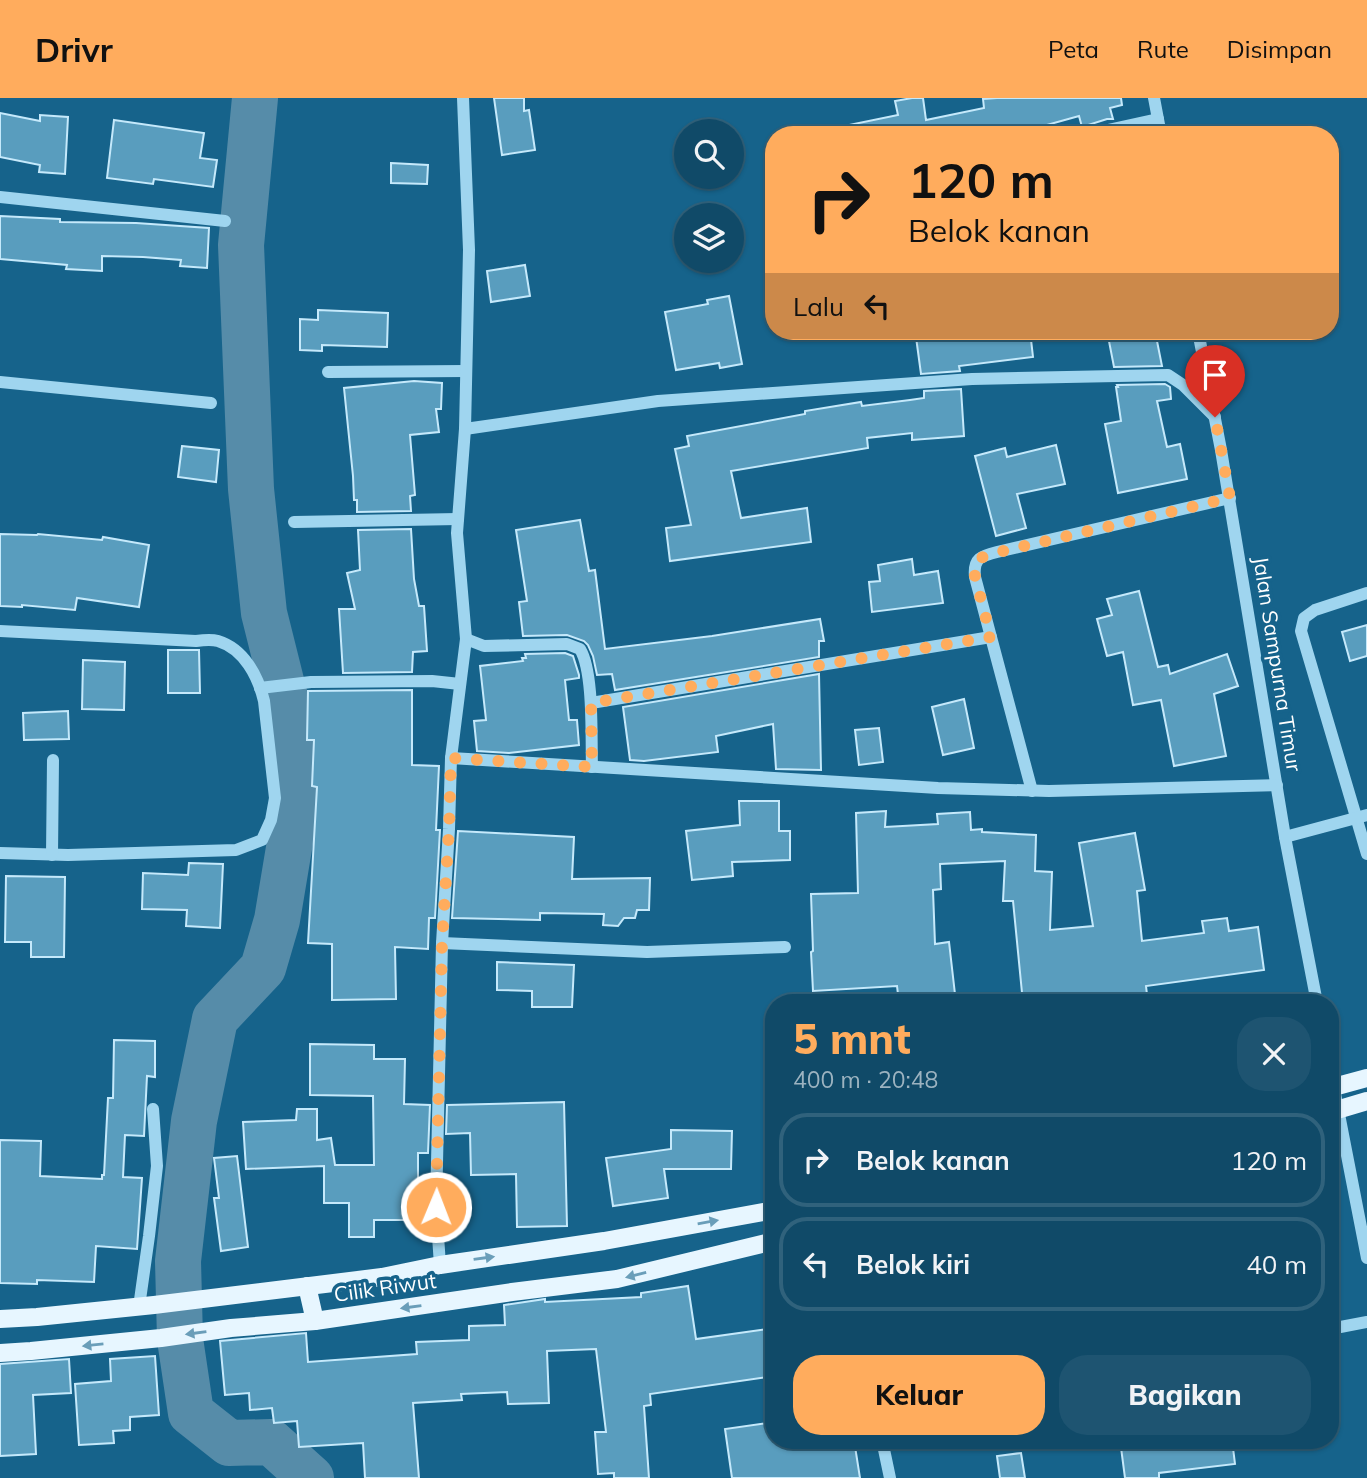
<!DOCTYPE html>
<html lang="id">
<meta charset="utf-8">
<style>
body{margin:0;font-family:Mulish,sans-serif;background:#1e5471;color:#f1f3f6;height:100vh;display:flex;flex-direction:column;font-size:26px;white-space:nowrap}
*{box-sizing:border-box;margin:0}
p{font-size:23px;color:#9cb3c0}
.icon{flex:none;width:38px;height:38px;fill:none;stroke:currentColor;stroke-width:2;stroke-linecap:round;stroke-linejoin:round}
.map{position:relative;flex:1;overflow:hidden}
.details{position:absolute;left:765px;top:896px;width:574px;height:455px;display:flex;flex-direction:column;background:#104a68;border-radius:28px;box-shadow:0 2px 5px #0004,0 0 0 2px #30627c}
.details>*{flex:none}
.guide{position:absolute;left:765px;top:28px;width:574px;height:214px;border-radius:28px;box-shadow:0 2px 5px #0004,0 0 0 2px #30627c;background:#ffac5d;color:#111;overflow:hidden}
.buttons{position:absolute;left:674px;top:21px;display:grid;gap:14px}
.buttons a{display:grid;place-items:center;width:70px;height:70px;border-radius:50%;background:#104a68;box-shadow:0 2px 5px #0004,0 0 0 2px #30627c;font-size:35px}
.pin{position:absolute;display:grid;place-items:center;width:60px;height:60px;color:#fff;margin:-72px -30px;border-radius:50% 50% 50% 0;rotate:-45deg;box-shadow:0 0 7px #0007}
.pin .icon{rotate:45deg}
.me{position:absolute;width:77px;margin:-38px;rotate:1deg;stroke-linejoin:round;filter:drop-shadow(0 0 5px #0008)}
.turn{display:flex;align-items:center;gap:24px;height:147px;padding:0 28px;font-size:32px}
.turn .icon{width:91px;height:91px;stroke-width:2.5}
.turn b{display:block;font-size:49px;line-height:60px}
.then{display:flex;align-items:center;height:66px;padding:0 28px;background:#0003;gap:14px;font-size:26px}
.round{display:grid;place-items:center;flex:none;width:74px;height:74px;border-radius:28px;background:#1e5471}
.head{display:flex;align-items:center;justify-content:space-between;height:119px;padding:0 28px}
h1{font-size:42px;font-weight:800;line-height:52px;color:#ffac5d}
.button{display:flex;gap:14px;margin-top:auto;padding:14px 28px}
.button a{flex:1;height:80px;border-radius:28px;background:#ffac5d;color:#111;font-size:28px;font-weight:800;line-height:80px;text-align:center}
.button a+a{background:#1e5471;color:#f1f3f6}
ul{padding:0;list-style:none}
li{display:flex;align-items:center;gap:21px;height:94px;margin:0 14px 10px;padding:0 14px;border:4px solid #30627c;border-radius:28px}
li div{flex:1}
li b{display:block;font-size:26px}
li em{font-style:normal}
header{display:flex;align-items:center;gap:42px;box-sizing:border-box;height:98px;padding:0 35px;background:#ffac5d;color:#111}
header strong{font-size:33px}
nav{display:flex;gap:38px;margin-inline-start:auto;font-size:24px}
.map>svg:first-child{display:block}
.lines{fill:none;stroke-linecap:round;stroke-linejoin:round}
.river{stroke:#568ca9;stroke-width:46}
.building{fill:#599dbe;stroke:#c5e9fb;stroke-width:2}
.minor{stroke:#9fd5ef;stroke-width:12}
.major{stroke:#e7f6ff;stroke-width:18}
.oneway{fill:#6a9eb9}
.route{stroke:#ffac5d;stroke-width:12;stroke-dasharray:0 21.6}
.labels{text-anchor:middle;stroke-width:7;stroke-linejoin:round;paint-order:stroke}
.street-label{font-size:21px;fill:#fff;stroke:#16638b}
</style>
<header>
<strong>Drivr</strong>
<nav><a>Peta</a><a>Rute</a><a>Disimpan</a></nav>
</header>
<div class="map">
<svg width="1367" height="1380" viewBox="0 0 1367 1380">
<rect width="100%" height="100%" fill="#16638b"/>
<g class="lines">
<path class="river" d="M255 0 241 147 251 391 264 515 294 635 293 726 277 822 263 870 215 921 194 1023 178 1163 180 1241 191 1315 229 1345 271 1344 311 1380"/>
</g>
<g class="building">
<path d="M494 0H524V13L529 12 535 52 502 57Z"/>
<path d="M912 0H923L926 22 984 10 983 1 997 0H1121L1122 7 1110 10 1113 21H1107L1082 29 1079 18 1029 32 977 37H850L849 27 898 17 895 3Z"/>
<path d="M0 15 40 23V17L68 19 65 76 39 74 40 67 0 59Z"/>
<path d="M114 22 204 35 200 60 217 62 213 89 154 81 153 86 107 80Z"/>
<path d="M391 65 428 67 427 86 391 85Z"/>
<path d="M0 118 60 121V124L136 125 209 130 207 170 180 168 181 162 143 159 102 158V173L66 171 67 167 0 161Z"/>
<path d="M525 167 530 198 491 204 487 173Z"/>
<path d="M729 198 742 266 720 270 719 265 676 272 665 214 708 206 707 202Z"/>
<path d="M318 212 388 215 387 249 322 247V253L300 252V221L318 222Z"/>
<path d="M964 233H1030L1033 259 959 268 960 273 921 276 916 239Z"/>
<path d="M1107 233H1155L1162 268 1114 269Z"/>
<path d="M414 283 442 285 441 311H436L439 334 410 337 415 397 410 398 411 413 357 414V402H354L353 378 344 290Z"/>
<path d="M1165 286 1170 289 1171 301 1157 303 1167 349 1180 346 1187 381 1118 395 1105 326 1121 323 1116 289H1118L1117 287Z"/>
<path d="M961 291 964 338 912 342V335L867 340 868 350 731 373 741 420 807 410 811 444 670 463 666 430 691 427 675 351 689 348 687 338 805 316V313L861 304 862 308 910 302 924 300V293Z"/>
<path d="M1056 347 1065 386 1017 396 1026 430 996 438 975 358 1005 350 1007 359Z"/>
<path d="M182 348 219 352 216 384 178 379Z"/>
<path d="M580 422 589 473 595 472 605 551 712 538 820 521 824 543H819V559L615 592 612 576 597 577 593 558 588 547 584 543 567 537 523 538 519 504 527 503 516 432Z"/>
<path d="M411 431 414 481 419 508H424L427 553 413 554 412 574 343 575 339 511H355L347 475 360 472 358 432Z"/>
<path d="M0 436 37 437 38 436 102 442 103 439 149 447 139 509 77 500 75 512 22 507V509L0 508Z"/>
<path d="M912 461 914 477 938 473 943 505 872 514 869 484 880 483 878 467Z"/>
<path d="M1139 493 1158 569 1168 567 1170 576 1227 556 1238 588 1214 596 1226 658 1174 668 1161 602 1133 607 1123 554 1107 558 1097 521 1112 517 1107 501Z"/>
<path d="M1367 527V558L1350 563 1342 534Z"/>
<path d="M168 552H199L200 595H168Z"/>
<path d="M565 555 573 558 579 577V580L565 582 569 622H577L579 647 509 655 477 653 474 623 486 622 480 568 523 563 522 560H526L525 556Z"/>
<path d="M83 562 125 564 124 612 82 611Z"/>
<path d="M819 576 821 672 776 671 773 626 716 638 718 654 644 663 630 662 623 609Z"/>
<path d="M412 592V667L439 668 436 732H440L435 820H429L428 851 395 849 396 901 332 902V846L308 845 317 689 312 688 314 642H307L308 593Z"/>
<path d="M964 601 974 650 943 657 932 609Z"/>
<path d="M68 613 69 641 24 642 23 615Z"/>
<path d="M879 630 883 664 859 667 855 632Z"/>
<path d="M739 703H779V733H790V762L732 764 733 778 692 782 686 733 740 727Z"/>
<path d="M886 713 885 729 938 726 937 716 970 714 971 732 982 731V734L1036 737 1035 773 1052 774 1050 832 1093 828 1079 745 1135 735 1145 792 1137 793 1142 843 1204 835 1202 823 1227 820 1229 833 1258 829 1264 872 1146 888 1148 905H1023L1013 803H1003L1005 763 940 766 941 791 933 792 935 846 949 844 956 905H899L897 888 813 893 811 854 813 853 811 796 858 795 856 715Z"/>
<path d="M458 733 574 739 572 781 650 780 649 812H637L635 820H624L618 828 603 827 604 816 540 815V822L452 820Z"/>
<path d="M189 765 223 766 220 830 186 828 187 812 142 811 143 775 188 777Z"/>
<path d="M6 778 65 779 64 859H31V844H5Z"/>
<path d="M497 864 574 867 572 909H532V893L497 892Z"/>
<path d="M114 942 155 943V979L147 978 144 1038 125 1037 123 1079 142 1080 137 1151 96 1148 94 1184 37 1182V1186L0 1185V1042L41 1043 40 1078 102 1081V1077H104L108 1000H113Z"/>
<path d="M310 946 374 947V961H405L404 1006 430 1007 428 1055H418V1122H374V1139H349V1105H324V1068L246 1071 243 1024 296 1022 297 1011H317V1042L331 1040 335 1067H374L373 998 310 997Z"/>
<path d="M564 1004 567 1128 517 1129 516 1076 471 1077 470 1035 446 1036 447 1007Z"/>
<path d="M671 1032 732 1033 731 1071H664L668 1100 613 1108 606 1060 671 1051Z"/>
<path d="M237 1058 248 1149 221 1153 214 1100H219L214 1060Z"/>
<path d="M688 1188 696 1241 774 1230V1278L650 1296 651 1307 644 1308 649 1380H614V1375L598 1376 595 1334H606L596 1251 547 1253 549 1305 508 1306 507 1294 461 1296 462 1302 413 1305 419 1380H365L363 1345 299 1349 297 1323 274 1325 272 1310 250 1312 249 1295 225 1297 220 1243 306 1235 308 1264 417 1256 416 1244 469 1242V1228L505 1227 504 1207 545 1201V1204L641 1199V1195Z"/>
<path d="M155 1258 159 1317 130 1319V1332L113 1333 114 1345 79 1347 75 1286 111 1283 110 1261Z"/>
<path d="M69 1261 71 1295 33 1297 36 1356 0 1358V1266Z"/>
<path d="M774 1324V1342H854L860 1380H732L725 1331Z"/>
<path d="M1120 1342H1232L1235 1366 1159 1375V1380H1125Z"/>
<path d="M1021 1355 1025 1380H1000L997 1358Z"/>
</g>
<g class="lines">
<g class="minor">
<path d="M1154 0 1161 37"/>
<path d="M1085 37 1158 21"/>
<path d="M0 99 225 123"/>
<path d="M1198 233 1221 352 1285 739 1317 905"/>
<path d="M328 274 466 273"/>
<path d="M0 284 211 305"/>
<path d="M465 331 658 303 972 281 1168 277 1183 287 1215 319"/>
<path d="M294 424 458 421"/>
<path d="M1367 495 1315 512 1304 520 1301 533 1367 756"/>
<path d="M0 533 196 543C203 542 211 541 218 543 244 551 258 578 264 603L275 700 271 722 262 742 236 752 68 757 0 755"/>
<path d="M466 541 484 548 567 546 580 551C594 574 591 640 592 669"/>
<path d="M260 590 311 584 432 583 460 586"/>
<path d="M591 605 991 539"/>
<path d="M451 660 938 690 1049 693 1277 687"/>
<path d="M1032 693 975 479C973 460 981 458 997 454L1230 400"/>
<path d="M1285 739 1367 717"/>
<path d="M52 757 53 662"/>
<path d="M442 845 647 854 785 849"/>
<path d="M1330 970 1367 1160"/>
<path d="M440 1167 436 1109 442 845 449 731 451 660 466 541 457 435 465 331 469 152 463 0"/>
<path d="M139 1209 149 1138 157 1068 153 1011"/>
<path d="M1330 1231 1367 1224"/>
<path d="M882 1342 890 1380"/>
</g>
<g class="major">
<path d="M1330 990 1367 980"/>
<path d="M1330 1014 1367 1003"/>
<path d="M307 1188 315 1223"/>
<path d="M0 1221 37 1219 154 1207 382 1179 440 1167 604 1143 774 1112"/>
<path d="M0 1255 31 1253 161 1240 231 1230 315 1223 512 1194 617 1181 774 1143"/>
</g>
</g>
<defs><path id="oneway-solid" d="M-6-.8H1V-3.2L6.5 0L1 3.2V.8H-6Z" transform="scale(1.75)"/></defs>
<g class="oneway">
<use href="#oneway-solid" transform="translate(708 1124) rotate(-10)"/>
<use href="#oneway-solid" transform="translate(484 1160) rotate(-8)"/>
<use href="#oneway-solid" transform="translate(636 1177) rotate(166)"/>
<use href="#oneway-solid" transform="translate(411 1209) rotate(172)"/>
<use href="#oneway-solid" transform="translate(196 1235) rotate(172)"/>
<use href="#oneway-solid" transform="translate(93 1247) rotate(174)"/>
</g>
<g class="lines">
<path class="route" d="M436 1109 442 845 449 731 451 660 592 669 591 605 991 539 975 479C974 467 976 463 986 457L1230 400 1215 319"/>
</g>
<g class="labels">
<g class="street-label">
<text transform="translate(1277 566) rotate(81)" y="7">Jalan Sampurna Timur</text>
<text transform="translate(385 1190) rotate(-8)" y="7">Cilik Riwut</text>
</g>
</g>
</svg>
<div class="buttons">
<a><svg class="icon" aria-label="search" viewBox="0 0 24 24"><circle cx="10" cy="10" r="6"/><path d="M15 15l6 6"/></svg></a>
<a><svg class="icon" aria-label="layers" viewBox="0 0 24 24"><path d="M12 4l9 5-9 5-9-5zM3 14l9 5 9-5"/></svg></a>
</div>
<div class="pin" style="left:1215px;top:319px;background:#d93025"><svg class="icon" aria-label="arrive" viewBox="0 0 24 24"><path d="M6 21V4h12l-3 4 3 4H6"/></svg></div>
<svg class="me" style="left:436px;top:1109px" viewBox="-20 -20 40 40"><circle r="17" fill="#ffac5d" stroke="#fff" stroke-width="3"/><path d="M0-11L8 9 0 5-8 9z" fill="#fff"/></svg>
<div class="guide">
<div class="turn"><svg class="icon" aria-label="right" viewBox="0 0 24 24"><path d="M7 20v-9h11M14 6l5 5-5 5"/></svg><div><b>120 m</b>Belok kanan</div></div>
<div class="then">Lalu<svg class="icon" aria-label="left" viewBox="0 0 24 24"><path d="M17 20v-9H6M10 6l-5 5 5 5"/></svg></div>
</div>
<section class="details">
<div class="head"><div><h1>5 mnt</h1><p>400 m · 20:48</p></div><a class="round"><svg class="icon" aria-label="close" viewBox="0 0 24 24"><path d="M6 6l12 12M18 6L6 18"/></svg></a></div>
<ul>
<li><svg class="icon" aria-label="right" viewBox="0 0 24 24"><path d="M7 20v-9h11M14 6l5 5-5 5"/></svg><div><b>Belok kanan</b></div><em>120 m</em></li>
<li><svg class="icon" aria-label="left" viewBox="0 0 24 24"><path d="M17 20v-9H6M10 6l-5 5 5 5"/></svg><div><b>Belok kiri</b></div><em>40 m</em></li>
</ul>
<div class="button"><a>Keluar</a><a>Bagikan</a></div>
</section>
</div>
